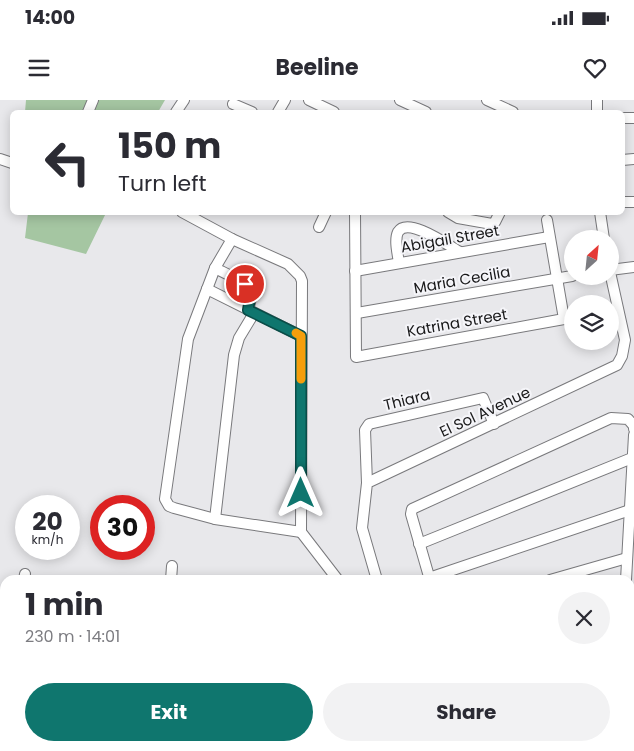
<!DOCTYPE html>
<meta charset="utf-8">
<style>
body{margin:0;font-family:Poppins,sans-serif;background:#f2f2f3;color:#2b2b33;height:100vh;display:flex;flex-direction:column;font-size:19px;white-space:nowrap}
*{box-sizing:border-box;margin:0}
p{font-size:16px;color:#7c7c81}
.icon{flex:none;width:28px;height:28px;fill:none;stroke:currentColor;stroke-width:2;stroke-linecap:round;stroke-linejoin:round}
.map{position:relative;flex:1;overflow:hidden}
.panel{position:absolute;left:0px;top:475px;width:635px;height:176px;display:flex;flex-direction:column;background:#fff;border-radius:15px 15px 0 0;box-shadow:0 2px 12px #0003}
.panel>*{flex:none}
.banner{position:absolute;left:10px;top:10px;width:615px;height:105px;border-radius:8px;box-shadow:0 2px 12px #0003;background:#fff;color:#2b2b33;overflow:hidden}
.needle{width:32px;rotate:27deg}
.controls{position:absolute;left:564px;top:130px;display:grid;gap:10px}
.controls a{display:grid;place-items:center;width:55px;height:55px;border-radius:50%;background:#fff;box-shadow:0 2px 12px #0003;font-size:25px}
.speed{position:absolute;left:15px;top:395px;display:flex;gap:10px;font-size:25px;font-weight:700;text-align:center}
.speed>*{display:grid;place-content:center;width:65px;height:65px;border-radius:50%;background:#fff;box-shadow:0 2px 12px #0003;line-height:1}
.speed small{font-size:12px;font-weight:400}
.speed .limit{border:8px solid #d22;background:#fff;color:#111}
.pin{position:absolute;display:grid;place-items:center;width:42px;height:42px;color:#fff;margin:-21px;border:2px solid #fff;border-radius:50%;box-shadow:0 1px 5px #0007}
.me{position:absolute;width:55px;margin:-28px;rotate:0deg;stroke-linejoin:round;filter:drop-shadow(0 0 4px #0008)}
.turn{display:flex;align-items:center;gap:18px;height:105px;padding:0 25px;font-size:22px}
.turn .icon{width:65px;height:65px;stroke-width:2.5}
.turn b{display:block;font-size:35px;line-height:42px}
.round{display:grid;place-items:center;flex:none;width:52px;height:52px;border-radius:26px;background:#f2f2f3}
.summary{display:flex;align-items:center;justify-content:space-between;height:85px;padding:0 25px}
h1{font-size:30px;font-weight:700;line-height:38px}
.button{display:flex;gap:10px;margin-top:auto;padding:10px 25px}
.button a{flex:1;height:58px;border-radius:30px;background:#0f766e;color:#fff;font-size:20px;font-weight:700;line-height:58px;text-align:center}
.button a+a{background:#f2f2f3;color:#2b2b33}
.status{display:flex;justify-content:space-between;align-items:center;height:35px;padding:0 25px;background:#fff;direction:ltr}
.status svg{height:14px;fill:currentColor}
header{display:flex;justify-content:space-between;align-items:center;height:65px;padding:0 25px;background:#fff;font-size:22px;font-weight:700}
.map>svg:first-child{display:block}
.green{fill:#a5c6a2}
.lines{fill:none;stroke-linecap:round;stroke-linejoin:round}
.minor-casing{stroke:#79797c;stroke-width:12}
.minor{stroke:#fff;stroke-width:10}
.route-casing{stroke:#0a4d48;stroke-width:12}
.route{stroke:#0f766e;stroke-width:9}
.slow{stroke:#f59e0b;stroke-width:9}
.labels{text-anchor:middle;stroke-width:4;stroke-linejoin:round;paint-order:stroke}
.street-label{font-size:15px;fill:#181819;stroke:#f5f5f9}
</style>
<div class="status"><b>14:00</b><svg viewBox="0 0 49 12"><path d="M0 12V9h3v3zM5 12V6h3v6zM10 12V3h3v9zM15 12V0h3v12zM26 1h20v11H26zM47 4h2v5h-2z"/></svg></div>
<header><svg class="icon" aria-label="menu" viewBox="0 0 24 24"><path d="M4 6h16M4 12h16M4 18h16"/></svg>Beeline<svg class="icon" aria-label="heart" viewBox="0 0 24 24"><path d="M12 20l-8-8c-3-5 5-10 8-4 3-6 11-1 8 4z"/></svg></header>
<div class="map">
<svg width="634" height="651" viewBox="0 0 634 651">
<rect width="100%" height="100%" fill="#e8e8eb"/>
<g class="green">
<path d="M26 0H165L158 12H25Z"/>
<path d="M28 113V112L106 113 86 154 25 138Z"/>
</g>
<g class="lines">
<g class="minor-casing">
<g id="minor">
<path d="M309 0 334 12"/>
<path d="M400 0 426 12"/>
<path d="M487 0 513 12"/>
<path d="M597 0V12"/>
<path d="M233 4 252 12"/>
<path d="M88 12 93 0"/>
<path d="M176 12 184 0"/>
<path d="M278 12 285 0"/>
<path d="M622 18H634"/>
<path d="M0 59 12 63"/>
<path d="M622 60 634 59"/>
<path d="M622 102H634"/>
<path d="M182 112 232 139 288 164 300 176 302 181 301 432 338 480"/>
<path d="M355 112 356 257 564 219 547 120"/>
<path d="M448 112 458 118 492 124 495 122 500 112"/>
<path d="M600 112 604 139"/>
<path d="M319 127 326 112"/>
<path d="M232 139 215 168 188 239 165 399 169 406 174 408 215 419 301 432"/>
<path d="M399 163C398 155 394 140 398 132 408 116 449 146 460 152"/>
<path d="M215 168C224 173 250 183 251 194 252 199 249 205 248 210"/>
<path d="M610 170 634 167"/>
<path d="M355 171 549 137"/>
<path d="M207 189 301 236"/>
<path d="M357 213 572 176"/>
<path d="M367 383 365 330 369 324 483 298 494 324"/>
<path d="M215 419 234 255 239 238 254 213"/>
<path d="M419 444 632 358"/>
<path d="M429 478 630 410"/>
<path d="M24 480 25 474"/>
<path d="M171 480 172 466"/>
<path d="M377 480 362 428 367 383 617 265 622 256 625 240 610 172"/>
<path d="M430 480 411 414 412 409 611 318 628 319 634 326V329"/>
<path d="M550 480 627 458"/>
<path d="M626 480 634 335"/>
<path d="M0 547 5 548"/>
<path d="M0 627 5 628"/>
<path d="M353 646 370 651"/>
<path d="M461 646 466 648 468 651"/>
<path d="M20 651 21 646"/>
<path d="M51 651 52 646"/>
<path d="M92 651V646"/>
<path d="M161 651 163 646"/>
<path d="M316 651 318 646"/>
<path d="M380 651 382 646"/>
<path d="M392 651 394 646"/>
<path d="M448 651 450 646"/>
</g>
</g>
<use href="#minor" class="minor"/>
</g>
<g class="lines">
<g class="route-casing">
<path id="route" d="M245 184 251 192 248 210 301 236V393"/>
</g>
<use href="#route" class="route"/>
<path class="slow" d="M296 233 301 236V279"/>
</g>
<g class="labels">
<g class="street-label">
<text transform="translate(450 139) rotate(-10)" y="5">Abigail Street</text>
<text transform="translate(462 180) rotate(-10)" y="5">Maria Cecilia</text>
<text transform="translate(457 223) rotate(-10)" y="5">Katrina Street</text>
<text transform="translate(407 300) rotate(-14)" y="5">Thiara</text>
<text transform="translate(485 312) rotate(-25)" y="5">El Sol Avenue</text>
</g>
</g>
</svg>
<div class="controls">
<a><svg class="needle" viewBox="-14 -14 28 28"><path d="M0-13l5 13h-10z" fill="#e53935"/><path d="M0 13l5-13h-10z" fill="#7c7c81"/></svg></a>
<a><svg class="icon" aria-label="layers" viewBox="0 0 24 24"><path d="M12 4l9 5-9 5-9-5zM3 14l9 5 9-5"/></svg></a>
</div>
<div class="speed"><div>20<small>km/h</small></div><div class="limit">30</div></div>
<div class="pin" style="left:245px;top:184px;background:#d93025"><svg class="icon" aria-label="arrive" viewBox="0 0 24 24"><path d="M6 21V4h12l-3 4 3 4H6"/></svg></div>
<svg class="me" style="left:301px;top:393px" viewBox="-20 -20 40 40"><path d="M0-17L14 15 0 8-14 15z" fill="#0f766e" stroke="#fff" stroke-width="4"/></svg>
<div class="banner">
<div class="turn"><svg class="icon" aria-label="left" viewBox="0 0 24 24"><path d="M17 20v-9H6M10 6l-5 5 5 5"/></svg><div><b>150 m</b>Turn left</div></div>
</div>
<section class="panel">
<div class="summary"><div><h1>1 min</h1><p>230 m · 14:01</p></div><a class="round"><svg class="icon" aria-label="close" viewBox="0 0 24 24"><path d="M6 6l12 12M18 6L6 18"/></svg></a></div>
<div class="button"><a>Exit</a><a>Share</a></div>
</section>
</div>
